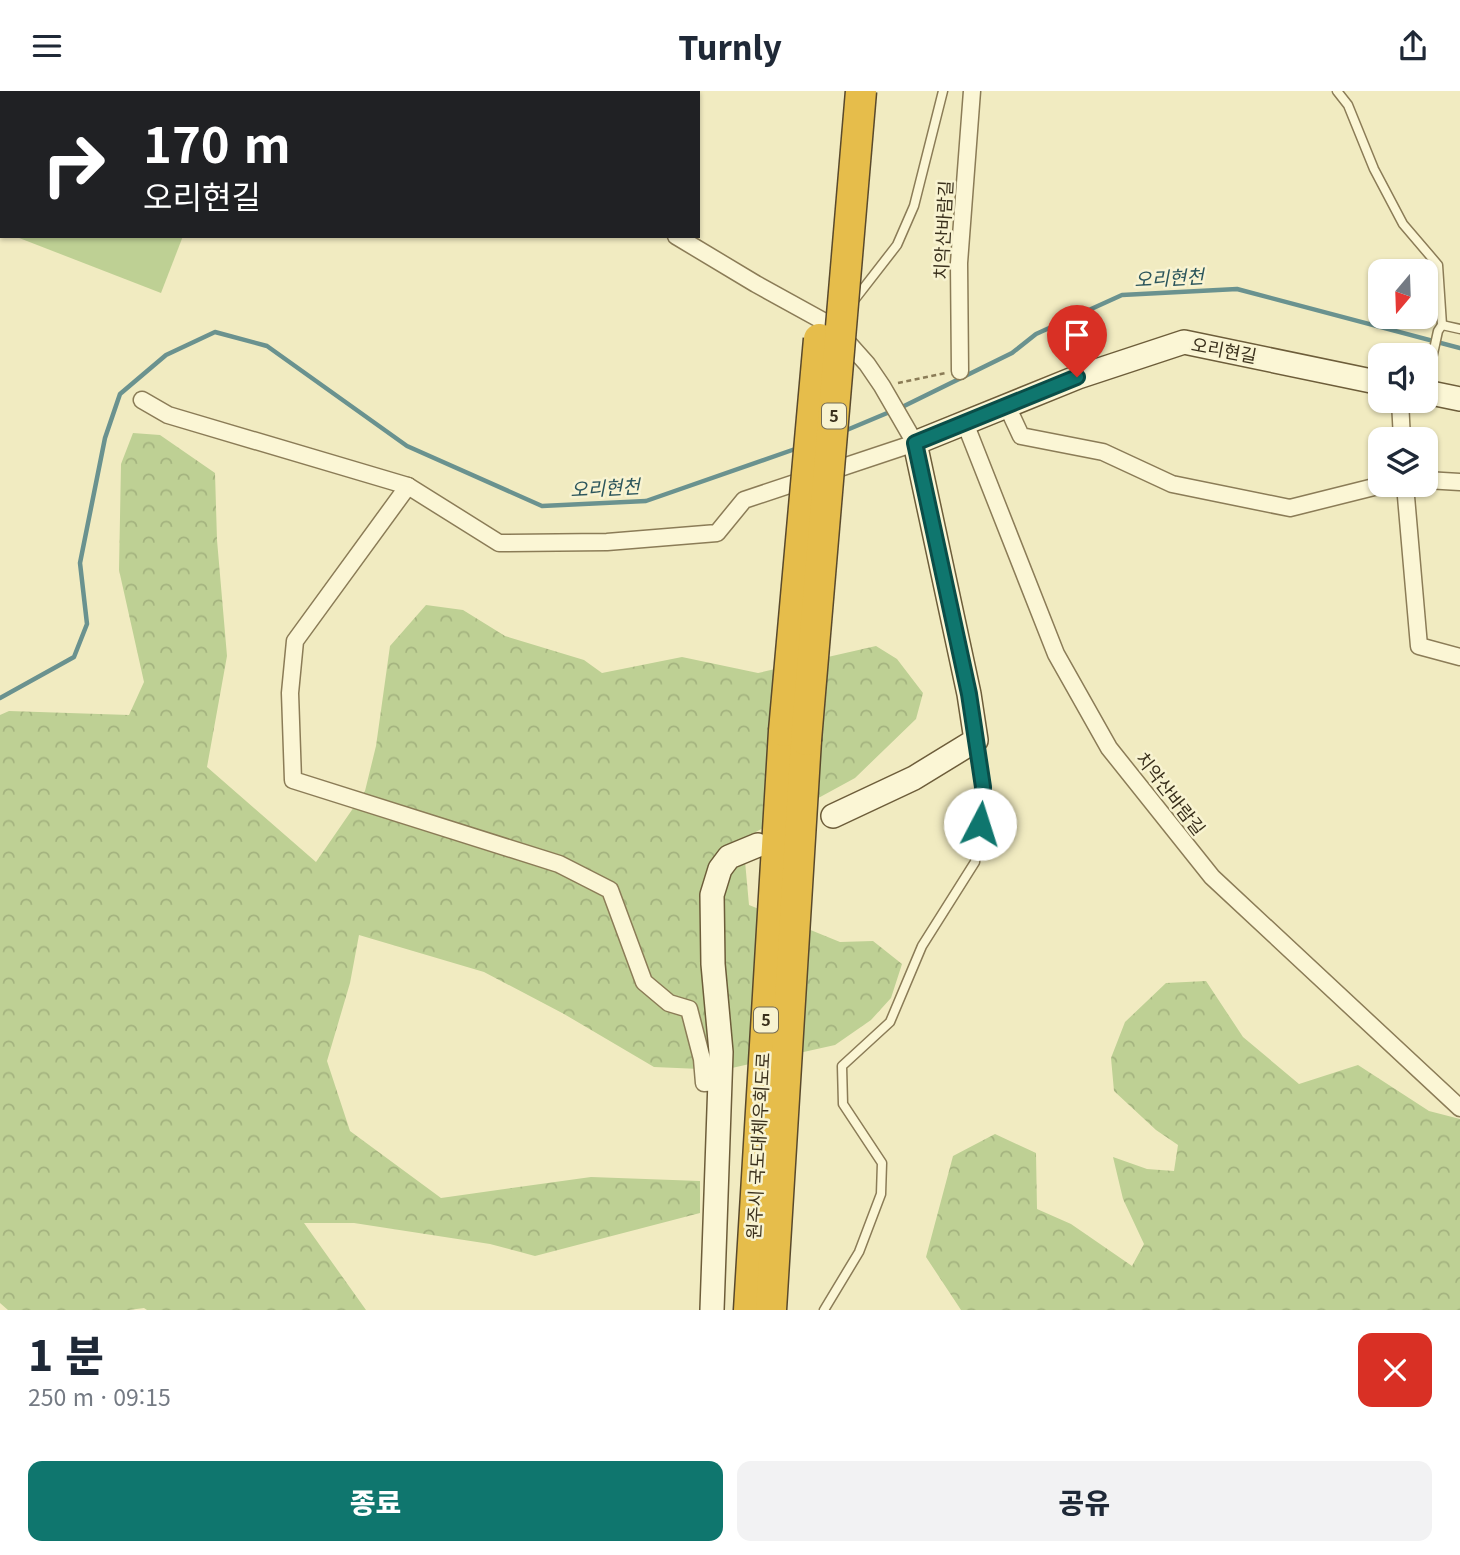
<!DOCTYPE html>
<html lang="ko">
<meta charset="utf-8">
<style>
body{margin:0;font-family:Georgia,"Noto Sans KR",serif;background:#f2f2f3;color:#1f2937;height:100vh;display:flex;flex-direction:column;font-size:26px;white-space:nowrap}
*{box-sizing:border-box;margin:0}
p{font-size:23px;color:#747a83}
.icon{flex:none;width:38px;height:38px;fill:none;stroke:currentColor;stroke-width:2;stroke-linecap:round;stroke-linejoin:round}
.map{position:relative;height:1219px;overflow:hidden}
.sheet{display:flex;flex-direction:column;background:#fff;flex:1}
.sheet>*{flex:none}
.guide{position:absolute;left:0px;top:0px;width:700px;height:147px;box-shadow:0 2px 5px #0004;background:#202124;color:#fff;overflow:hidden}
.needle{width:46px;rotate:199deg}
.tools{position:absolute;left:1368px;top:168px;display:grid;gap:14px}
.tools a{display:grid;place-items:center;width:70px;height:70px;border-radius:14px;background:#fff;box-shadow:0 2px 5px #0004;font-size:35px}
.pin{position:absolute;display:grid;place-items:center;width:60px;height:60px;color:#fff;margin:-72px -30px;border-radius:50% 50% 50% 0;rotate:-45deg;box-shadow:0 0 7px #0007}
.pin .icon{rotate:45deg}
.me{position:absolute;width:77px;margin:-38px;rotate:5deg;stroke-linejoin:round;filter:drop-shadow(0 0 5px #0008)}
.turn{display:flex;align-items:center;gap:24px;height:147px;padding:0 28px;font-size:32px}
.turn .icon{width:91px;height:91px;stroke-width:2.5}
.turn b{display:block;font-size:49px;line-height:60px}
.round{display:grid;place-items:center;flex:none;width:74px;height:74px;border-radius:14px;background:#f2f2f3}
.summary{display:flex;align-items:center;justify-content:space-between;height:119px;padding:0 28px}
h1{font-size:42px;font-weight:800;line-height:52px}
.button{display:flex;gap:14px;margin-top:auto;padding:14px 28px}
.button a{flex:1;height:80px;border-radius:14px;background:#0f766e;color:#fff;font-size:28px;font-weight:800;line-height:80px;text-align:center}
.button a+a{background:#f2f2f3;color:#1f2937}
header{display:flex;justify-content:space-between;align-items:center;height:91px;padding:0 28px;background:#fff;font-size:32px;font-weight:800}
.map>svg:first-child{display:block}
.forest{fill:url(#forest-crowns)}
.pitch{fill:#bed094}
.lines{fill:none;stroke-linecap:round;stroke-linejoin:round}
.stream{stroke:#6a928f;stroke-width:4.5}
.lane-casing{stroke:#8b7c57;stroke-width:11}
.street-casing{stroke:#8b7c57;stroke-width:19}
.secondary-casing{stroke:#6d5d3a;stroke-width:26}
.highway-casing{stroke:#59492c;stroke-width:33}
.path{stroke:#8b7c57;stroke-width:2.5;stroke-dasharray:5 3.5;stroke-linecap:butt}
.lane{stroke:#fbf6d5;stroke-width:8}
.street{stroke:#fbf6d5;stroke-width:16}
.secondary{stroke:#fbf6d5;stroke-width:23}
.highway{stroke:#e6bd4b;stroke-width:30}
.highway-bridge-casing{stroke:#59492c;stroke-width:33;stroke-linecap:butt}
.highway-bridge{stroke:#e6bd4b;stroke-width:30}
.route-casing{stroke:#0a4d48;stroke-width:18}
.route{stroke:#0f766e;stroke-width:12}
.labels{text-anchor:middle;stroke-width:5;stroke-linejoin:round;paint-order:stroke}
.shield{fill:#f8f3d1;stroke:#736a52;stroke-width:2}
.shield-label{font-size:16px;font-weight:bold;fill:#3a301c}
.street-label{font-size:18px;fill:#3a301c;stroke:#f8f3d1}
.water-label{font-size:19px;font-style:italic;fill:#2b555b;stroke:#f8f3d1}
</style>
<header><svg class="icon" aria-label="menu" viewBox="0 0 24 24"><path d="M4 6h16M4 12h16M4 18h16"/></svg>Turnly<svg class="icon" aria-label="share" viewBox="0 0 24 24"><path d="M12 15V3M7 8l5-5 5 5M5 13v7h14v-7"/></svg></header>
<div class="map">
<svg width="1460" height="1219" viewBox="0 0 1460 1219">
<defs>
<pattern id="forest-crowns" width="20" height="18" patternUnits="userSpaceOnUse" patternTransform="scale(1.75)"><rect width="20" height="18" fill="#bed094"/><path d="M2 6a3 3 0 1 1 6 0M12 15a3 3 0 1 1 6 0" fill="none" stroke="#a4b37f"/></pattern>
</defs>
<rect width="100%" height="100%" fill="#f1ebc1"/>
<g class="forest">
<path d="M133 342 160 344 215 382 217 449 227 565 207 676 316 771 365 700 376 655 390 555 426 514 463 519 505 545 584 569 602 582 682 566 758 582 876 555 897 568 923 602 916 628 855 687 743 748 749 814 840 851 873 850 902 873 891 907 871 929 835 954 723 979 654 976 564 923 484 881 359 844 350 892 327 970 350 1040 441 1107 591 1086 700 1090V1122L535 1165 490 1153 354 1132H304L366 1219H147L144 1217 129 1219H8L0 1212V624L9 620 129 624 144 591 119 479 121 373Z"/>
<path d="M1206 890 1243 946 1299 993 1358 974 1429 1020 1460 1028V1219H961L926 1166 953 1065 995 1043 1036 1062 1037 1118 1071 1133 1132 1175 1144 1153 1123 1108 1113 1066 1147 1078 1174 1080 1178 1054 1156 1039 1114 1000 1111 967 1125 931 1166 892Z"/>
</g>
<g class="pitch">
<path d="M69 0H238L68 2Z"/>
<path d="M14 145H183L161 202Z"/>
</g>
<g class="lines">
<g class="stream">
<path d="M900 317 1012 262 1036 243 1122 204 1237 198 1460 257"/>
<path d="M842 341 892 320"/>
<path d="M0 607 74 566 87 533 80 472 105 347 120 303 166 264 215 241 267 255 407 355 542 415 646 410 798 357"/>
</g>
<g class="lane-casing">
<g id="lane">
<path d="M1337 0 1348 14 1374 78 1403 133 1438 174 1442 234 1438 240 1426 295"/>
<path d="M0 1 2 2"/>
<path d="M26 2 27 0"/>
<path d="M0 22 2 25"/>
<path d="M0 80 2 75"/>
<path d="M852 212 897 154 914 115 943 0"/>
<path d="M1442 234 1460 238"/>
<path d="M824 1219 859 1161 881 1103 882 1072 843 1013 842 975 890 931 922 855 975 771 983 697 977 652"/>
</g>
</g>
<g class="street-casing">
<g id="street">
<path d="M364 0 369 2"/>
<path d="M402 2V0"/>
<path d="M960 280 959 172 972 0"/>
<path d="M142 309 168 324 408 395 499 452 607 451 717 442 744 409 915 352 882 295 867 273 834 236 756 193 676 145"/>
<path d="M1400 310 1402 348"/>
<path d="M1007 315 1021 345 1103 361 1172 393 1290 417 1382 394"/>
<path d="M965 332 1056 563 1109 657 1212 786 1460 1017"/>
<path d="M1426 389 1460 391"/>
<path d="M1405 394 1419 555 1460 566"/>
<path d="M408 395 295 550 290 602 293 689 559 773 610 799 644 891 669 912 689 918 702 968 704 992 720 991"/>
</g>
</g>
<g class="secondary-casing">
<g id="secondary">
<path d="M1426 301 1460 308"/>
<path d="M833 725 914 687 976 649 969 603 915 352 1078 286 1184 251 1381 292"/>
<path d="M712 1219 721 961 713 873 712 804 720 778 729 766 758 754"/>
</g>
</g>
<g class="highway-casing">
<g id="highway">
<path d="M749 1219 784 640"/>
<path d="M771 1219 806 649"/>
</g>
</g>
<path class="path" d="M898 292 946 282"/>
<use href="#lane" class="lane"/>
<use href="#street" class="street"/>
<use href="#secondary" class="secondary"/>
<use href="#highway" class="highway"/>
<g class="highway-bridge-casing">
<g id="highway-bridge">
<path d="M784 640 819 248"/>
<path d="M806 649 861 0"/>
</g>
</g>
<use href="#highway-bridge" class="highway-bridge"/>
</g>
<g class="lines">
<g class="route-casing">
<path id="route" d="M980 733 983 696 969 603 915 352 1077 286"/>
</g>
<use href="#route" class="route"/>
</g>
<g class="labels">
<g class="shield">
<rect x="822" y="312.5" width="24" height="25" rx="5"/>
<rect x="754" y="916.5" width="24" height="25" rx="5"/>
</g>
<g class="shield-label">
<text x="834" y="331">5</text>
<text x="766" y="935">5</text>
</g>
<g class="street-label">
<text transform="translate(944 139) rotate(-87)" y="6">치악산바람길</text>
<text transform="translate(1224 260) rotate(11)" y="6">오리현길</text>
<text transform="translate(1170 703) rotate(52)" y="6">치악산바람길</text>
<text transform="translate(759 1055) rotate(-87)" y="6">원주시 국도대체우회도로</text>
</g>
<g class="water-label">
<text transform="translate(1169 187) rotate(-3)" y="7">오리현천</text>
<text transform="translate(605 397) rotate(-3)" y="7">오리현천</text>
</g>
</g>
</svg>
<div class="tools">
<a><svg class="needle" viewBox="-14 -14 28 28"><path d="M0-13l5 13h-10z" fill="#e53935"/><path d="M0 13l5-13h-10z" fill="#747a83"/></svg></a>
<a><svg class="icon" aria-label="sound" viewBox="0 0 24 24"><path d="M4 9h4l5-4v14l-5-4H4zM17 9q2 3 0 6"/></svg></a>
<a><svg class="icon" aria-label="layers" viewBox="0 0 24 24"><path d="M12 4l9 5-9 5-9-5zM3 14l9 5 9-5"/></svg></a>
</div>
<div class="pin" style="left:1077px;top:286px;background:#d93025"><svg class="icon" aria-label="arrive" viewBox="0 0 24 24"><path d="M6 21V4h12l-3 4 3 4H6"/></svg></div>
<svg class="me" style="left:980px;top:733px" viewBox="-20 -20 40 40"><circle r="19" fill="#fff"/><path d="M0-13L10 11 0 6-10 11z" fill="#0f766e"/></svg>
<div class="guide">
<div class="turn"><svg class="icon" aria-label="right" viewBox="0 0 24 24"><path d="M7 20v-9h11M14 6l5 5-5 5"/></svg><div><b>170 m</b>오리현길</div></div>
</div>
</div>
<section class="sheet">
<div class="summary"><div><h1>1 분</h1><p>250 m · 09:15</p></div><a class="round" style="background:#d93025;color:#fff"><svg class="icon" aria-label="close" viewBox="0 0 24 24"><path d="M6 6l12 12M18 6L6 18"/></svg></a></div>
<div class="button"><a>종료</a><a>공유</a></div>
</section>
